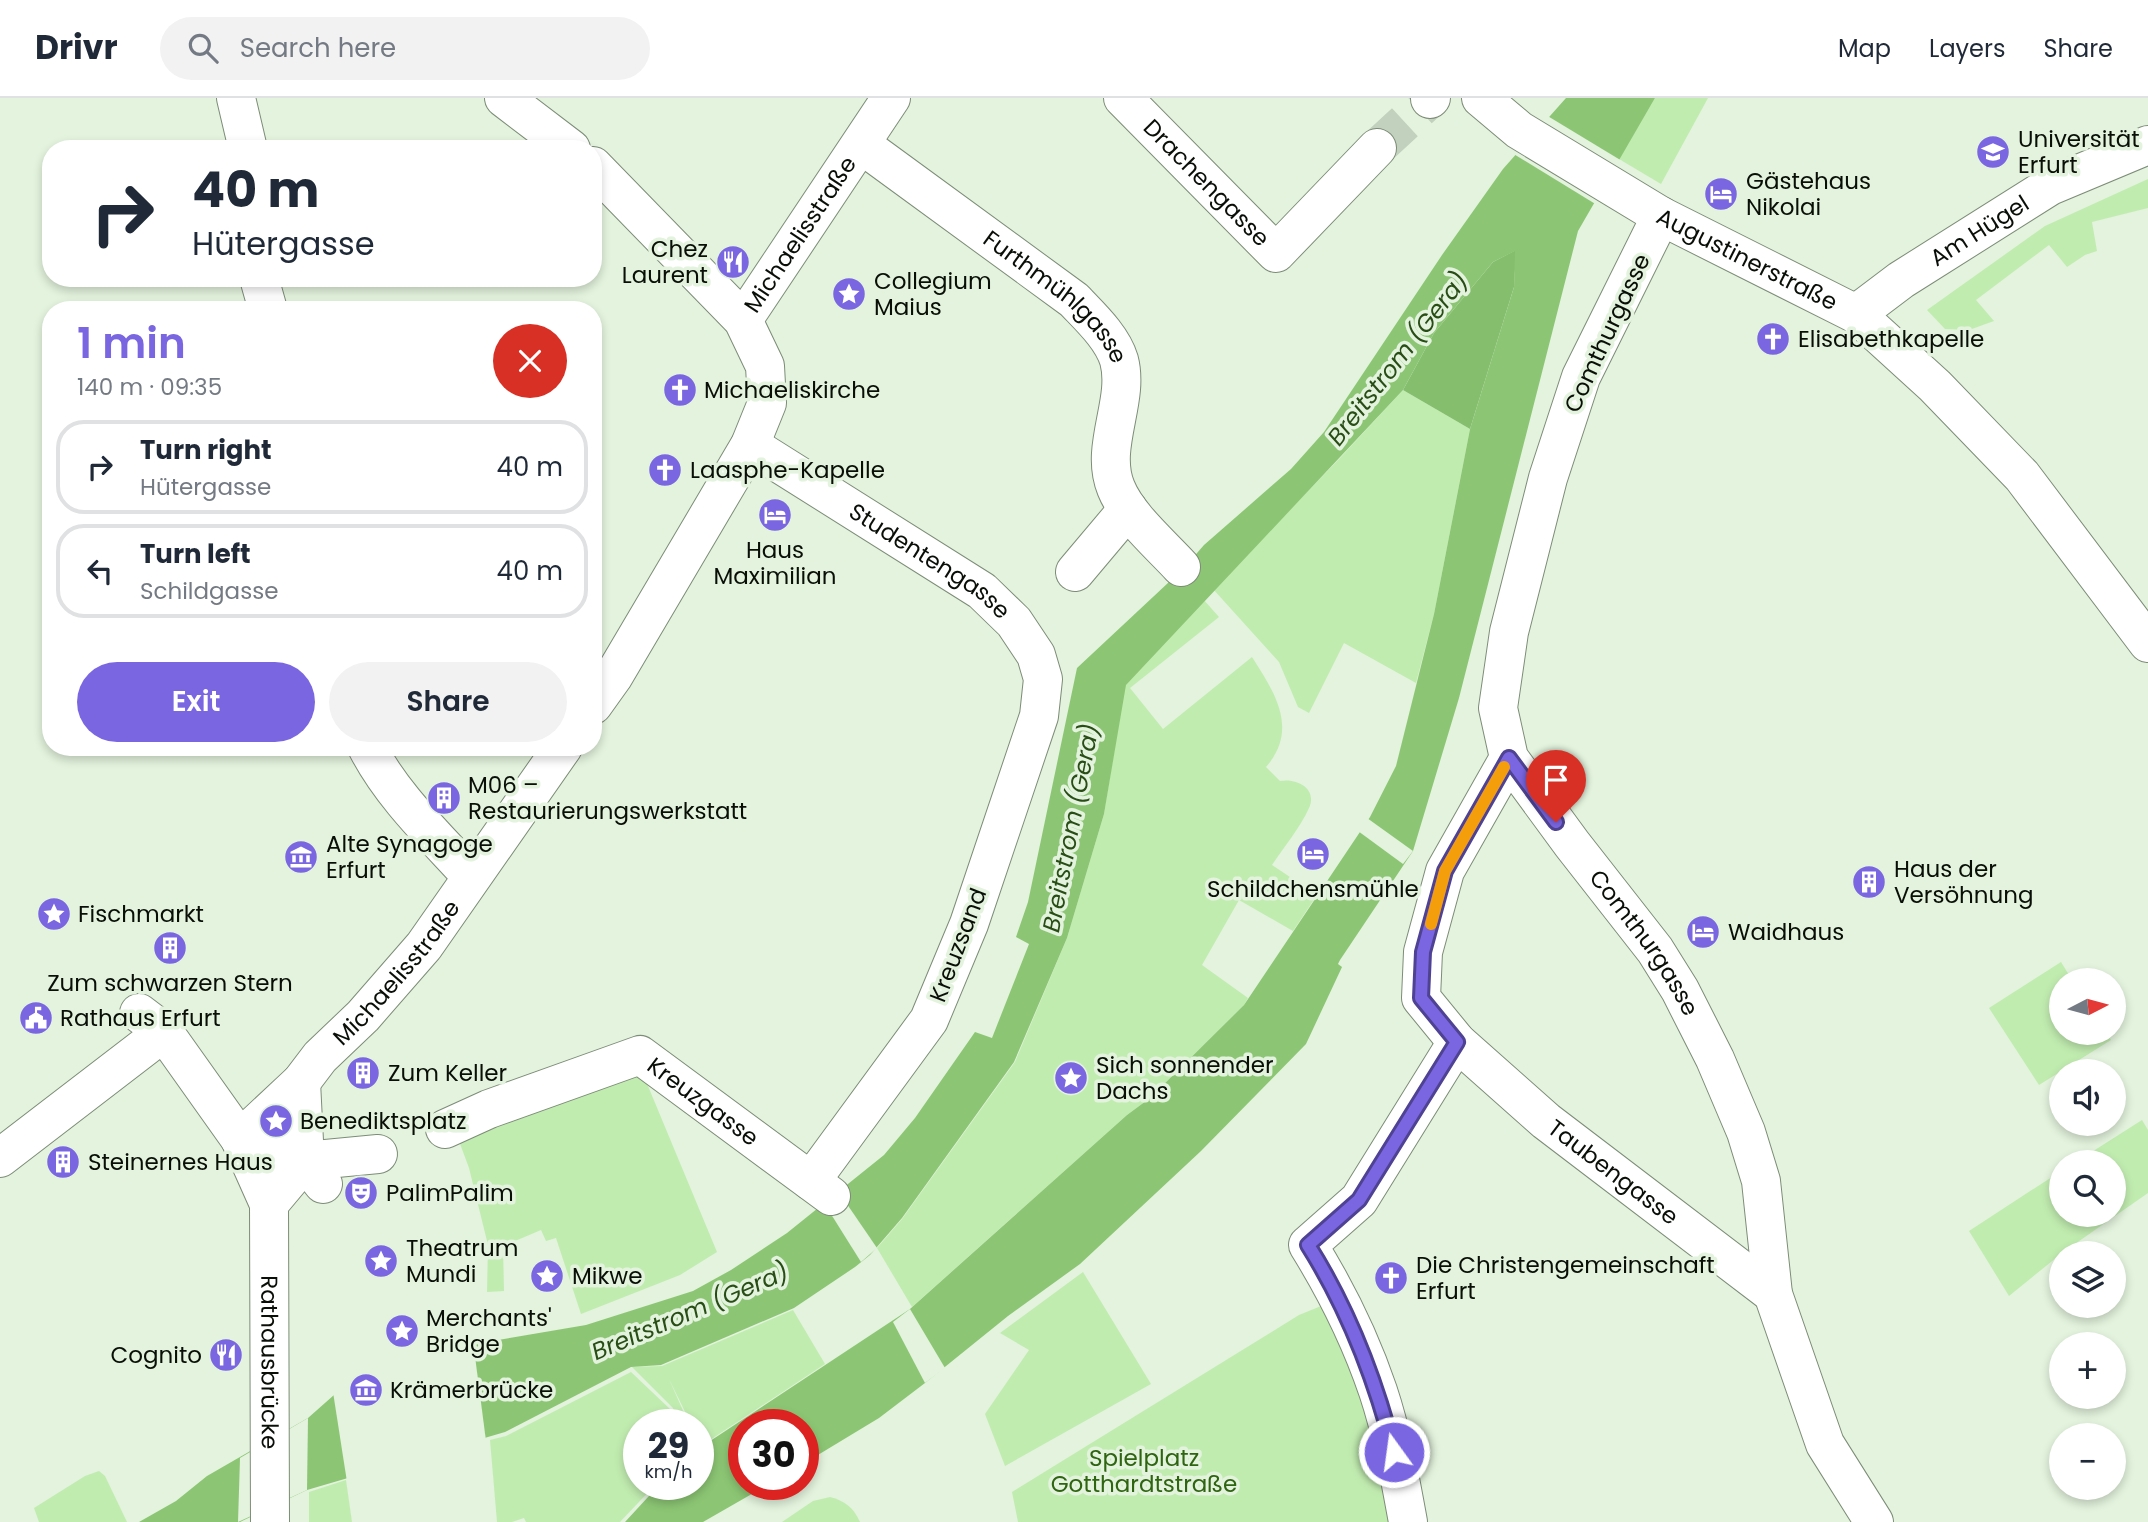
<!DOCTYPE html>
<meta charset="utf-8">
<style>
body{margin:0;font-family:Poppins,sans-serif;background:#f2f2f3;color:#1f2937;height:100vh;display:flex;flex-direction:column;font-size:26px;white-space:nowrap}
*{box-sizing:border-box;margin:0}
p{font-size:23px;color:#747a83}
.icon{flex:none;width:38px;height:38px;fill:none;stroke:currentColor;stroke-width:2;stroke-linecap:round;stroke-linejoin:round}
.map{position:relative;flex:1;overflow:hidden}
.drawer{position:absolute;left:42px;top:203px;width:560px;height:455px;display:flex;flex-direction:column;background:#fff;border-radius:28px;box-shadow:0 4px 10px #0003}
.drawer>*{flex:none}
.hud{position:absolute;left:42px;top:42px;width:560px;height:147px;border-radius:28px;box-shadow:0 4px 10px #0003;background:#fff;color:#1f2937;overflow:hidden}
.needle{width:46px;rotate:84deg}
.buttons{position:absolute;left:2049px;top:870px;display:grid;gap:14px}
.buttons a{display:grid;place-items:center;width:77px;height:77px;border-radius:50%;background:#fff;box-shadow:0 4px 10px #0003;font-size:35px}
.speed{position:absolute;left:623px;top:1311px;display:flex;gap:14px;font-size:35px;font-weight:700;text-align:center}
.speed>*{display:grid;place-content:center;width:91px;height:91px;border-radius:50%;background:#fff;box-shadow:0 4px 10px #0003;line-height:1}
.speed small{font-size:18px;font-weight:400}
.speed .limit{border:10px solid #d22;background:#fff;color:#111}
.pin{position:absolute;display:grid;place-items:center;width:60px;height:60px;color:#fff;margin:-72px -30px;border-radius:50% 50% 50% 0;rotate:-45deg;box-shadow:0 0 7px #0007}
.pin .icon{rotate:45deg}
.me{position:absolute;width:77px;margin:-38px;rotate:346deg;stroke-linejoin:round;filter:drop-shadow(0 0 5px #0008)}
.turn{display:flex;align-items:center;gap:24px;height:147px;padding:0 35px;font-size:32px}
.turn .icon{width:91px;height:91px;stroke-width:2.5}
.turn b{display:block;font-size:49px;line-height:60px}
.round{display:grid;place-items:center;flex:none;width:74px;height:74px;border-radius:37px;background:#f2f2f3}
.headline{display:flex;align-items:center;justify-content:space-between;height:119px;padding:0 35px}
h1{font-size:42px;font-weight:600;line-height:52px;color:#7a66e1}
.cta{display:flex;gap:14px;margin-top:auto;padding:14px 35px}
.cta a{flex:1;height:80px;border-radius:42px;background:#7a66e1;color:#fff;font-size:28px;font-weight:600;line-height:80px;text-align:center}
.cta a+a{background:#f2f2f3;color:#1f2937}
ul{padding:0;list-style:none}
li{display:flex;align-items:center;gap:21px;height:94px;margin:0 14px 10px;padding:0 21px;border:4px solid #e0e1e3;border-radius:28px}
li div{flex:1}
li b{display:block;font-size:26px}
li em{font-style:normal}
header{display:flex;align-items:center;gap:42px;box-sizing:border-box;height:98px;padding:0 35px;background:#fff;border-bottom:2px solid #e0e1e3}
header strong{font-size:33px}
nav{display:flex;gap:38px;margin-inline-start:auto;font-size:24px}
.search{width:490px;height:63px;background:#f2f2f3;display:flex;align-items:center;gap:18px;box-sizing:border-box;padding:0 24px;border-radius:38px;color:#747a83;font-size:26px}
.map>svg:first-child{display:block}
.green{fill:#c1ecb0}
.forest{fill:#85bf6d}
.water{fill:#8cc674}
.pier{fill:#e3f3dd}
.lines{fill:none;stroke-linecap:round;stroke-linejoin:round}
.street-tunnel{stroke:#c2d1bd;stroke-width:38;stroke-dasharray:38 19;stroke-linecap:butt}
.street-casing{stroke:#7d8c77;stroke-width:40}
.street{stroke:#fff;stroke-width:38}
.route-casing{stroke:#4f4292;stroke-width:18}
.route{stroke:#7a66e1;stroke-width:12}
.slow{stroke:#f59e0b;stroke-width:12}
.labels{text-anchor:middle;stroke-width:7;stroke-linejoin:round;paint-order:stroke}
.poi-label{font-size:23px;fill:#090e07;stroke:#e3f3dd;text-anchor:start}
.street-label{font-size:23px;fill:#090e07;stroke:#e3f3dd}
.park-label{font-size:23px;fill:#2f6411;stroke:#e3f3dd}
.water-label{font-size:24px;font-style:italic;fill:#284e16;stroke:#e3f3dd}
</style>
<header>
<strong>Drivr</strong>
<div class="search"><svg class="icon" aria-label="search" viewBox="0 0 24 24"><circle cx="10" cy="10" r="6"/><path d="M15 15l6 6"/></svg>Search here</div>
<nav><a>Map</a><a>Layers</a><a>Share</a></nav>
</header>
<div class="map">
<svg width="2148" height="1424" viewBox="0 0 2148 1424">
<rect width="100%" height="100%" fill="#e3f3dd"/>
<g class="green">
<path d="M1655 0H1708L1661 86 1619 61Z"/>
<path d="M2148 81V110L2092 124 2097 153 2085 157 2067 169 2049 147 1976 202 1994 223 1969 232 1945 231 1927 212 2045 128Z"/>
<path d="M1403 292 1470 331 1434 516 1416 585 1344 545 1309 615 1298 609 1279 564 1213 491 1339 361Z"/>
<path d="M1203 501 1219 519 1130 590 1163 631 1252 559C1275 595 1299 631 1266 669L1280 683C1296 680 1318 690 1309 710 1300 730 1284 749 1272 767L1317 797 1293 833 1239 802 1202 867 1248 900 1244 907 1150 1000 1127 1017 912 1209 877 1150 902 1121 1015 964 1067 840 1104 716 1125 587Z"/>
<path d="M2061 864 2072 882H2062V934L2106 935 2111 942 2039 987 1989 910Z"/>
<path d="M643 976 717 1154 680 1177 581 1216 556 1140 546 1143 541 1132 503 1148 504 1193 487 1194 488 1147 469 1070 459 1043Z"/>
<path d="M2142 1022 2148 1032V1095L2062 1155 2009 1198 1969 1133 2061 1073 2062 1116H2114V1064H2076Z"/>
<path d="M1083 1174 1151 1286 1005 1368 985 1316 1029 1252 1000 1235Z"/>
<path d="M1326 1206 1356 1271 1394 1424H1018L1012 1394 1299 1217Z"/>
<path d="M793 1212 825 1266 701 1348 698 1342V1326H691L669 1281 689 1326H677L673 1310 632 1269 662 1268Z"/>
<path d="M631 1274 670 1311 674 1326H639V1386H656L620 1424H526L524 1420 512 1424H497L490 1342 506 1338Z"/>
<path d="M99 1373 105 1378 127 1424H39L34 1410 85 1378Z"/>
<path d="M346 1382 352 1424H309V1394Z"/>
<path d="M830 1399C845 1403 853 1409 860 1424H782L813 1403Z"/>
</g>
<path class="forest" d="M1516 152 1514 189 1470 331 1403 292 1434 235 1493 164Z"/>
<path class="water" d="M1566 0H1655L1578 133 1459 600 1413 753 1340 862 1338 866 1342 869 1306 946 1201 1053 1080 1166 1008 1218 925 1285 879 1320 803 1366V1326H744V1386H769L703 1424H625L660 1386H698V1351L910 1211 1127 1017 1150 1000 1244 907 1370 719 1396 668 1434 516 1470 331 1514 189 1515 153 1493 164 1434 235 1403 292 1126 587 1104 716 1067 840 1014 964 902 1120 870 1157 855 1169 794 1210 661 1267 631 1269 505 1334 307 1392 240 1424H139L176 1403 207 1378 308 1320 334 1297 474 1246 586 1227 693 1193 731 1172 787 1135 884 1057 915 1020 975 934 992 940 1029 846 1016 839 1028 804 1077 570 1184 470 1204 447 1291 371 1324 334 1442 157 1503 71Z"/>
<g class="pier">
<path d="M1546 17 1622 63 1597 107 1512 55Z"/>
<path d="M1367 720 1413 753 1403 766 1358 733Z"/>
<path d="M838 1093 877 1150 861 1164 824 1105Z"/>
<path d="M910 1211 945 1270 925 1285 893 1224Z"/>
<path d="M473 1243 486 1343 347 1384 333 1294Z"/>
<path d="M308 1320 307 1392 238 1424 240 1360Z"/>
</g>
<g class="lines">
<path class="street-tunnel" d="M1377 50 1430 1"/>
<g class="street-casing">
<g id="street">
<path d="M236 0 248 51"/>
<path d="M504 0 571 51"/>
<path id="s1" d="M1123 0 1276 155 1377 50"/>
<path id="s2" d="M1481 0 1519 32 1661 118 1856 216 1935 288 2022 378 2148 545"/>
<path d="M1430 1 1431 0"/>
<path id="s3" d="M862 47 1074 202C1090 219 1112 239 1119 262 1130 303 1099 349 1116 390 1127 418 1161 447 1181 469"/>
<path d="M593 68 743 222 765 268 767 305 750 347 613 579 593 607"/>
<path id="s4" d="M1661 118 1581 279 1548 380 1509 534 1498 610 1509 660 1572 746 1655 852 1680 892 1715 961 1746 1034 1761 1083 1773 1196 1825 1346 1874 1424"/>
<path d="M259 180 268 212"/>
<path id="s5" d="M1856 216 1901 182 2050 88 2148 47"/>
<path id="s6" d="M743 222 891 0"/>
<path id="s7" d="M750 347 982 493 1014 524 1036 557 1043 581 1039 618 969 826 929 922 811 1083"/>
<path d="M1075 474 1128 411"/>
<path d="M367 649C392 698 435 738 471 778"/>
<path id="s8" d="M1509 660 1445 773 1423 854 1421 900 1457 944 1546 1023 1773 1196"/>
<path id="s9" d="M139 915 164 934 240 1041 269 1106 270 1424"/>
<path id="s10" d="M445 1031 489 1011 640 957 831 1098"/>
<path id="s11" d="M240 1041 301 984 320 959 363 918 424 848 563 649"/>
<path d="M240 1041 305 1063 323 1086"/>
<path d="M0 1060 164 934"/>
<path d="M305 1063 378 1056"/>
<path d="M269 1106 305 1063 301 984"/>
<path d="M1408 1424C1400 1380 1392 1335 1378 1293 1361 1243 1336 1192 1308 1147L1359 1102 1457 944"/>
</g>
</g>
<use href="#street" class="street"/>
</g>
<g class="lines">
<g class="route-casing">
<path id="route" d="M1394 1354C1375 1280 1349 1212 1308 1147L1359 1102 1457 944 1421 900 1423 854 1445 773 1509 660 1556 724"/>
</g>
<use href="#route" class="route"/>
<path class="slow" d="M1431 826 1445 773 1504 669"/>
</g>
<defs>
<g id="university-disc" transform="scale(1.75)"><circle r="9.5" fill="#7a66e1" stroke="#e3f3dd"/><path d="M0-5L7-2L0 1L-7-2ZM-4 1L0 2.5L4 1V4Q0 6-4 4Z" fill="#fff"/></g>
<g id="hotel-disc" transform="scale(1.75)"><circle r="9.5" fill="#7a66e1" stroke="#e3f3dd"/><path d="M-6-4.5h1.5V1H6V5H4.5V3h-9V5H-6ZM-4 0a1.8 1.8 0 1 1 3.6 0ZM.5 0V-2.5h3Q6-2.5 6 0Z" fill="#fff"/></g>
<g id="restaurant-disc" transform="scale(1.75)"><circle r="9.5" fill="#7a66e1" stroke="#e3f3dd"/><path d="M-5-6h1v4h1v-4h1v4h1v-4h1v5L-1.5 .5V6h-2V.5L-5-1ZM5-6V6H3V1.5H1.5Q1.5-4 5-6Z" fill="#fff"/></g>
<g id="sight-disc" transform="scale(1.75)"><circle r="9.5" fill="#7a66e1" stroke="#e3f3dd"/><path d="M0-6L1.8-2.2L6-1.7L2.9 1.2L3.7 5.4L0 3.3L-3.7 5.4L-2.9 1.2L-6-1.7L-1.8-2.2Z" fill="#fff"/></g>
<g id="church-disc" transform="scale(1.75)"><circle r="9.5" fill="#7a66e1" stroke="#e3f3dd"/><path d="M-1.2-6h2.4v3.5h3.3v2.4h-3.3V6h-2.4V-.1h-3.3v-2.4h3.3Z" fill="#fff"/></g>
<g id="building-disc" transform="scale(1.75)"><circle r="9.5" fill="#7a66e1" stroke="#e3f3dd"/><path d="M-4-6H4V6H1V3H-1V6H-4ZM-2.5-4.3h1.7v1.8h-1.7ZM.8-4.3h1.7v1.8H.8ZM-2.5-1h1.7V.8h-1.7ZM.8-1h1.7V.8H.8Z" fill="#fff"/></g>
<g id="museum-disc" transform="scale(1.75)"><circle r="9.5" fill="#7a66e1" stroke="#e3f3dd"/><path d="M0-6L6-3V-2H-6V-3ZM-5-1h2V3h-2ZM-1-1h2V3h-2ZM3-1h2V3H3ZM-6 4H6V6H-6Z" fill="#fff"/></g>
<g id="civic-disc" transform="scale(1.75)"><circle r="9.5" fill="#7a66e1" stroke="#e3f3dd"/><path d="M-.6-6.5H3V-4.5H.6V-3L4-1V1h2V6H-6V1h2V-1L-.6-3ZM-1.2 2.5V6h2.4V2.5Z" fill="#fff"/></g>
<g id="theatre-disc" transform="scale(1.75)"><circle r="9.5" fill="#7a66e1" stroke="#e3f3dd"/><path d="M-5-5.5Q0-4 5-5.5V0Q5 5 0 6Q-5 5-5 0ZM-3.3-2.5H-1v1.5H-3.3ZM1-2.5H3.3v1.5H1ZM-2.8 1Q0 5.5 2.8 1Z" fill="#fff"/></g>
</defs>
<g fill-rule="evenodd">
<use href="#university-disc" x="1993" y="54"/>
<use href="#hotel-disc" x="1721" y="96"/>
<use href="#restaurant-disc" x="733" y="164"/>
<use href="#sight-disc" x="849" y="196"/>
<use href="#church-disc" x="1773" y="241"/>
<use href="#church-disc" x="680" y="292"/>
<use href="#church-disc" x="665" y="372"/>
<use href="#hotel-disc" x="775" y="417"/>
<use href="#building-disc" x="444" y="700"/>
<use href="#hotel-disc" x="1313" y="756"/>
<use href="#museum-disc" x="301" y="759"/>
<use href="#building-disc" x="1869" y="784"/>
<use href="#sight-disc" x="54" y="816"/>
<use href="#hotel-disc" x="1703" y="834"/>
<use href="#building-disc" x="170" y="850"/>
<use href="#civic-disc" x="36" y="920"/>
<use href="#building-disc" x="363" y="975"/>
<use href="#sight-disc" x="1071" y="980"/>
<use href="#sight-disc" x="276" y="1023"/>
<use href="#building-disc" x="63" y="1064"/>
<use href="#theatre-disc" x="361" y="1095"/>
<use href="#sight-disc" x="381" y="1163"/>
<use href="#sight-disc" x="547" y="1178"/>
<use href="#church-disc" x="1391" y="1180"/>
<use href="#sight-disc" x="402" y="1233"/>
<use href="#restaurant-disc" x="226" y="1257"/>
<use href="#museum-disc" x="366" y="1292"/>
</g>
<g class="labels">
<g class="poi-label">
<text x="2018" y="49">Universität<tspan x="2018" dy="26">Erfurt</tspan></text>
<text x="1746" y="91">Gästehaus<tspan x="1746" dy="26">Nikolai</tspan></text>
<text x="708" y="159" text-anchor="end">Chez<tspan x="708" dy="26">Laurent</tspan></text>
<text x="874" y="191">Collegium<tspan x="874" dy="26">Maius</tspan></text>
<text x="1798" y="249">Elisabethkapelle</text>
<text x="704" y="300">Michaeliskirche</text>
<text x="690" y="380">Laasphe-Kapelle</text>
<text x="775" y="460" text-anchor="middle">Haus<tspan x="775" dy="26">Maximilian</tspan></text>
<text x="468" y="695">M06 –<tspan x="468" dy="26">Restaurierungswerkstatt</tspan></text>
<text x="326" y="754">Alte Synagoge<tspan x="326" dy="26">Erfurt</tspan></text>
<text x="1894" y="779">Haus der<tspan x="1894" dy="26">Versöhnung</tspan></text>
<text x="1313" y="799" text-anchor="middle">Schildchensmühle</text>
<text x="78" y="824">Fischmarkt</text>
<text x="1728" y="842">Waidhaus</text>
<text x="170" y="893" text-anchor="middle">Zum schwarzen Stern</text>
<text x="60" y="928">Rathaus Erfurt</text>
<text x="1096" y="975">Sich sonnender<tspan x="1096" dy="26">Dachs</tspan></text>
<text x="388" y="983">Zum Keller</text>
<text x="300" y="1031">Benediktsplatz</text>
<text x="88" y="1072">Steinernes Haus</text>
<text x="386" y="1103">PalimPalim</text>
<text x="406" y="1158">Theatrum<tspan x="406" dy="26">Mundi</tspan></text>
<text x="1416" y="1175">Die Christengemeinschaft<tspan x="1416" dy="26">Erfurt</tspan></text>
<text x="572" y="1186">Mikwe</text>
<text x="426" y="1228">Merchants'<tspan x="426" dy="26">Bridge</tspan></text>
<text x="202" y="1265" text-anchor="end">Cognito</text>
<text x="390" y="1300">Krämerbrücke</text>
</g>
<g class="street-label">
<text dy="8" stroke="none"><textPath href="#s1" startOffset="119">Drachengasse</textPath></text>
<text dy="8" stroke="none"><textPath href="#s5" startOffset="149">Am Hügel</textPath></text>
<text dy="8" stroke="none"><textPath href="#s6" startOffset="103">Michaelisstraße</textPath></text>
<text dy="8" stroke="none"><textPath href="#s2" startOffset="312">Augustinerstraße</textPath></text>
<text dy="8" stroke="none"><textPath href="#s3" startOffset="247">Furthmühlgasse</textPath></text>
<text transform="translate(1607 235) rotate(-65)" y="8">Comthurgasse</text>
<text dy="8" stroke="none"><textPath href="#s7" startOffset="214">Studentengasse</textPath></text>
<text dy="8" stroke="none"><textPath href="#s4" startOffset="802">Comthurgasse</textPath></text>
<text transform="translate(958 847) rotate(-69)" y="8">Kreuzsand</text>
<text dy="8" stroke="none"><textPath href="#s11" startOffset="229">Michaelisstraße</textPath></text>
<text dy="8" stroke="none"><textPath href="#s10" startOffset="287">Kreuzgasse</textPath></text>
<text dy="8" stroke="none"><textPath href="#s8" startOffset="520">Taubengasse</textPath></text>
<text dy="8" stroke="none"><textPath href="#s9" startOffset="392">Rathausbrücke</textPath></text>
</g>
<g class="park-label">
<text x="1144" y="1368">Spielplatz<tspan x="1144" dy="26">Gotthardtstraße</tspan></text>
</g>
<g class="water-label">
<text transform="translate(1398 261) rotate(-52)" y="8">Breitstrom (Gera)</text>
<text transform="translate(1071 730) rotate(-79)" y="8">Breitstrom (Gera)</text>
<text transform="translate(690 1214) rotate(-23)" y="8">Breitstrom (Gera)</text>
</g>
</g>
</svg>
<div class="buttons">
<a><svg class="needle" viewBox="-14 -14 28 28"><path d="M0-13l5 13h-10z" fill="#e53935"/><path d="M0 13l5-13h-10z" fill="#747a83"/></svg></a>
<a><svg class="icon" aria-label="sound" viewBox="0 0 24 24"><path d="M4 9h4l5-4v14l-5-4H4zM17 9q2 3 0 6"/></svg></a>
<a><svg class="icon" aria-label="search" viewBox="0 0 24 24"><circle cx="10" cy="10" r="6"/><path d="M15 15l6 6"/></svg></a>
<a><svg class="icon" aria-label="layers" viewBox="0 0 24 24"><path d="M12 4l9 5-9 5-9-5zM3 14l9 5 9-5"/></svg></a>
<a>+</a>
<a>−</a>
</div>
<div class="speed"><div>29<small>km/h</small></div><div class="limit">30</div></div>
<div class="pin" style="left:1556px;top:724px;background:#d93025"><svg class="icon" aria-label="arrive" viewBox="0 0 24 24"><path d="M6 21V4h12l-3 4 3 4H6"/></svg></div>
<svg class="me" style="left:1394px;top:1354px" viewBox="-20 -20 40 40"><circle r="17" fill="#7a66e1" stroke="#fff" stroke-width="3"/><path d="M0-11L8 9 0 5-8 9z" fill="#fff"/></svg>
<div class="hud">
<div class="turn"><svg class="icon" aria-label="right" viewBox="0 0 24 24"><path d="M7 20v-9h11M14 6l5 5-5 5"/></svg><div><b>40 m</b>Hütergasse</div></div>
</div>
<section class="drawer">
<div class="headline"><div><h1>1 min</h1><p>140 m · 09:35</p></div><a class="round" style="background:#d93025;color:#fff"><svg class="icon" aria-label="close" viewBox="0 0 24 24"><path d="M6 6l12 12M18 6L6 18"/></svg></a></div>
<ul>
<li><svg class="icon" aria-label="right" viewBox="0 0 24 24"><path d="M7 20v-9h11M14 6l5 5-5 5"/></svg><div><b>Turn right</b><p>Hütergasse</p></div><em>40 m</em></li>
<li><svg class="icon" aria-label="left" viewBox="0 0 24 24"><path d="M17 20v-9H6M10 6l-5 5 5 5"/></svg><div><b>Turn left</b><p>Schildgasse</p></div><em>40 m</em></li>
</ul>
<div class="cta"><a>Exit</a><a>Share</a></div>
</section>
</div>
